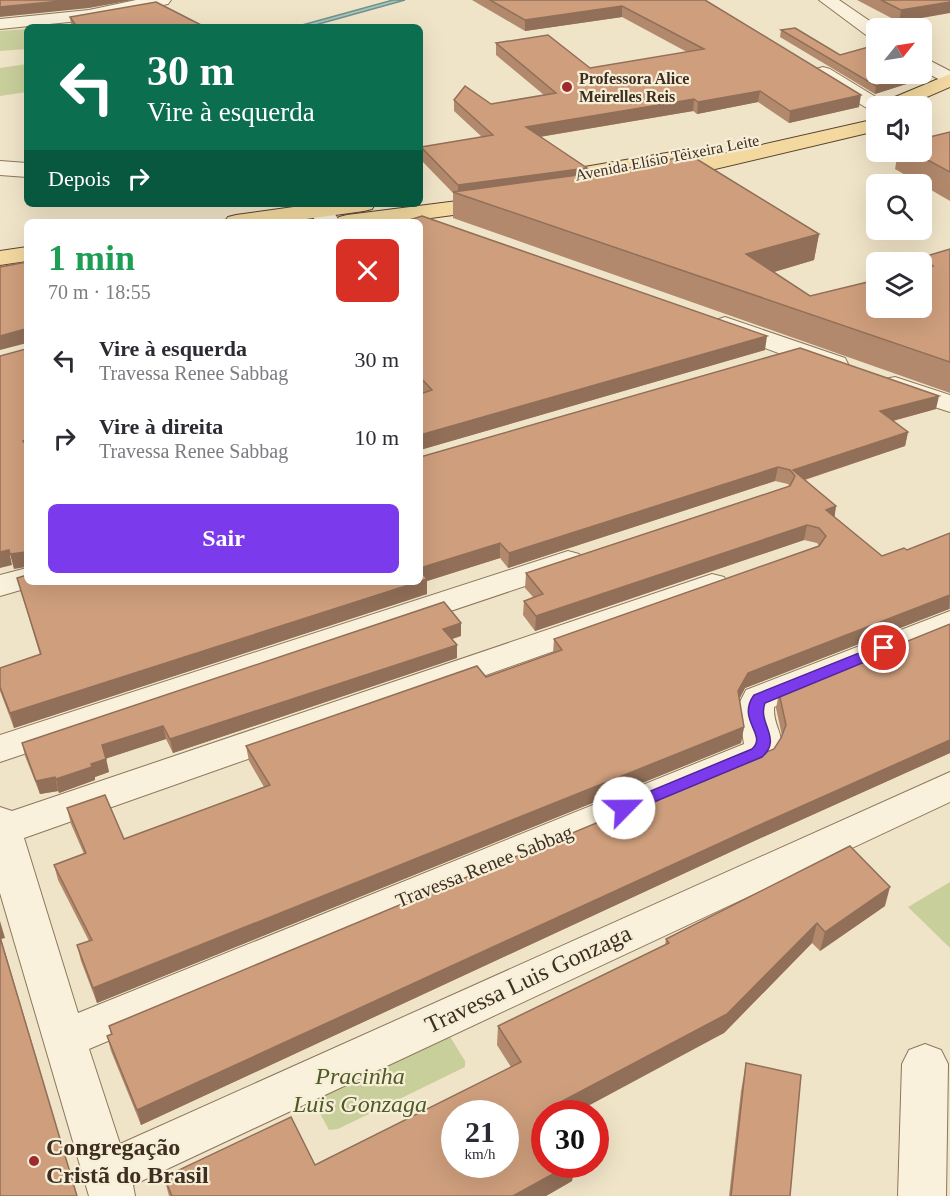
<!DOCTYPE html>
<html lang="pt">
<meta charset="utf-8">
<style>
body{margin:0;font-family:"Times New Roman",serif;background:#f7f7f7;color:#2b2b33;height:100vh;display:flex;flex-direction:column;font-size:22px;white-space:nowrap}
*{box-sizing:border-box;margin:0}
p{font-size:20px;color:#7c7c81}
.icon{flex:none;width:33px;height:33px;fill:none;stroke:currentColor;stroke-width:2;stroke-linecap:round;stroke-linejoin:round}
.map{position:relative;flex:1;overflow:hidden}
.panel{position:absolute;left:24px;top:219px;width:399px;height:366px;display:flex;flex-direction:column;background:#fff;border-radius:9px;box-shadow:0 6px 24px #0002}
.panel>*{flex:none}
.banner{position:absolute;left:24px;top:24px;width:399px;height:183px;border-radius:9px;box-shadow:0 6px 24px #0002;background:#0b6e4f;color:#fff;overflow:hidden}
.needle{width:39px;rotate:60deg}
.controls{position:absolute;left:866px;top:18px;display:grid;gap:12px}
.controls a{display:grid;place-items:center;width:66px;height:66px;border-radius:9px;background:#fff;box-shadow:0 6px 24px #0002;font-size:30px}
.speed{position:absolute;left:441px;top:1100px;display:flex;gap:12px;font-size:30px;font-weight:700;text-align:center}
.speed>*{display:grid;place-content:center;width:78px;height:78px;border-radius:50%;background:#fff;box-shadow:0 6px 24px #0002;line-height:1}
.speed small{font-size:15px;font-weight:400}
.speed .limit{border:9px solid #d22;background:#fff;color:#111}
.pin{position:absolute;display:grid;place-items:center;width:51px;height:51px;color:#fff;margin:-26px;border:3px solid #fff;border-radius:50%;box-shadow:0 2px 6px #0007}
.me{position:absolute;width:66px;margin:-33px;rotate:67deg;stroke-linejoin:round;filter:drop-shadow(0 0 4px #0008)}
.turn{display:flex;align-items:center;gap:21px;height:126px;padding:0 24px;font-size:27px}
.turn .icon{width:78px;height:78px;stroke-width:2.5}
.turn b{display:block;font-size:42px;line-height:51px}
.then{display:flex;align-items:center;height:57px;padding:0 24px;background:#0003;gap:12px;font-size:22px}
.round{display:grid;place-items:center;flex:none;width:63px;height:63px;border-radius:9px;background:#f7f7f7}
.overview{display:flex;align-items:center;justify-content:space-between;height:102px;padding:0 24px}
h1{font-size:36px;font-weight:800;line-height:45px;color:#1e9e55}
.cta{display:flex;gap:12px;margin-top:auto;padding:12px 24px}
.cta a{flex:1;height:69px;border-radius:9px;background:#7c3aed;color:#fff;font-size:24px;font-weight:800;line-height:69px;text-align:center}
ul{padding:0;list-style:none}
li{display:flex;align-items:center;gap:18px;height:78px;padding:0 24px}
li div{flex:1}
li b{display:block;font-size:22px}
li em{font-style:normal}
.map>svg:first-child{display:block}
.green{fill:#c9cf9b}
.water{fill:#a9c4bc;stroke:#6f938a;stroke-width:1.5}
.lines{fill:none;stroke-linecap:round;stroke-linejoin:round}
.minor-casing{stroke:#8d765c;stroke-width:2}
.major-casing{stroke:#5b4430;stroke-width:2}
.minor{fill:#faf1dc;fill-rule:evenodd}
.major{fill:#f3d9a0;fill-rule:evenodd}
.wall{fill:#b2896c}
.shaded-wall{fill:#916f58}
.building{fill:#cf9f7d;stroke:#916f58;stroke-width:1.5;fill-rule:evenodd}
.route{fill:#7c3aed;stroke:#51269a;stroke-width:1.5}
.poi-dot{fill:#9e2a2b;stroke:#f7eed8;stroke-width:2}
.labels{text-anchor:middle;stroke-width:4.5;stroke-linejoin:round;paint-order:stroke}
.far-poi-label{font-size:16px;font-weight:bold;fill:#3d2e20;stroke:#f7eed8;text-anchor:start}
.far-street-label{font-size:16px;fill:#3d2e20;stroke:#f7eed8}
.street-label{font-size:20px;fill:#3d2e20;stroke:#f7eed8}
.near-street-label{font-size:24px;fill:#3d2e20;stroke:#f7eed8}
.near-park-label{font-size:24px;font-style:italic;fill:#4d5a26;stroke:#f7eed8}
.near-poi-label{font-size:24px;font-weight:bold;fill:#3d2e20;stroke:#f7eed8;text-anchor:start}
</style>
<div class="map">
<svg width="950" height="1196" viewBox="0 0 950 1196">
<rect width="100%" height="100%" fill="#f0e4c8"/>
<g class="green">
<path d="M27 29V49L0 51V31Z"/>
<path d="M27 64V92L0 96V68Z"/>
<path d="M950 882V948L908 907Z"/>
<path d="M441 1022 465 1061V1067L338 1129 329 1130 305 1086Z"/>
</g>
<path class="water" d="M393 0H405L308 27H295Z"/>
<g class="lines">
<g class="minor-casing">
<g id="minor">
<path d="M136 0H171L168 4 89 20 0 29V19L89 10Z"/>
<path d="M819 0H839L880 28H876V39L870 38Z"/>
<path d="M921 56 950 71V85L921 70Z"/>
<path d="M823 67 830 69 884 102 887 106H876V112L870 110 816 77 813 73 816 69Z"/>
<path d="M0 161 27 163V177L0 175Z"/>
<path d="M293 204 329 205 340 222H316L312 215 296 209Z"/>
<path d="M725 317 845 358 848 364 845 370 835 372 825 370 716 330 712 325 716 320Z"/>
<path d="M895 377 950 395V412L885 391 881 385 885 379Z"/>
<path d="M568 551 579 554 584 561 579 568 0 762V735Z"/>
<path d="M27 568V582H41L38 585 0 596V575Z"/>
<path d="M712 574 724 577 728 584 724 591 24 838 78 1013 744 744 738 706 746 690 950 611V635L774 707C773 734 792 734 770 762L89 1049 120 1144 950 772V802L133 1185 135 1196H89L0 893V807L12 811Z"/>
<path d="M925 1044 941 1050 948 1064 946 1196H898L902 1064 909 1050Z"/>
</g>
</g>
<g class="major-casing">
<g id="major">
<path d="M950 74V87L906 106H880L883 102Z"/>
<path d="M876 119V131L660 182 652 180 649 175 652 170 660 168Z"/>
<path d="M684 150 692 151 695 156 692 161 549 187 541 185 538 180 541 175 549 173Z"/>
<path d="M497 196 505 198 508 203 505 208 401 222H335L339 217 347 215Z"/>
<path d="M315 204H375L372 209 364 211 285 222H224L228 217 236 215Z"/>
<path d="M27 247V261L0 265V251Z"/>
</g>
</g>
<use href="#minor" class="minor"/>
<use href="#major" class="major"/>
</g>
<g class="wall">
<path d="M472 0H705L859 107 789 123 758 102 697 114 693 111 540 137 587 168V174L819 234 814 260 774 272 810 296 921 308V262H919L920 258 950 249V393L453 218V193L421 160V147L482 137 454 111V100L491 104 544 95 496 55V43L590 68 687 52 622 17 525 31Z"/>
<path d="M857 0H950L899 22Z"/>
<path d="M70 17 205 27H73L71 24Z"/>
<path d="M781 30 840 55 922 79 875 94 780 37Z"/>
<path d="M950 132V201L895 169 898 152H921Z"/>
<path d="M420 222 765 350 420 450V394L422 393 420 391Z"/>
<path d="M936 409 893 421 908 432 905 446 805 480 836 506 834 518 882 556 907 550 950 533V609H949L745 688 739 699 744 727 741 743 97 1003 81 961 77 945 89 941 58 880 54 865 84 854 71 824 67 808 124 839 264 787 249 761 246 746 486 677 553 653 554 639 819 546 817 543 804 540 535 631 523 615 524 601 533 597 525 588 526 573 789 486 788 484 775 481 508 568 500 558 427 581V594L14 728 0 691V668L40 655 17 578 420 457Z"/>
<path d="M950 624V753L752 842 141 1125 111 1051 107 1036 111 1034 109 1026 774 749 782 736 776 708 779 693Z"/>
<path d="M461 636 452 639 457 645V658L173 753 166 739 106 758 109 772 95 777V780L59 793 58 791 40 794 25 756 22 743Z"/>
<path d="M885 906 820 951 812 943 724 1033 544 1113 572 1181 546 1196H169L164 1177 315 1165 511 1067 497 1045 498 1026 665 945 666 939Z"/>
<path d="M746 1063 790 1196H729L741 1091Z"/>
</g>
<g class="shaded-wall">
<path d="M71 0H133L89 8 0 17V7Z"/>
<path d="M950 2V13L899 22 901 10Z"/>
<path d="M622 6V17L525 31V20Z"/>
<path d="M923 72 922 79 875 94 876 86 918 74H921Z"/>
<path d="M760 91 758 102 697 114 698 102Z"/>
<path d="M861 95 859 107 789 123 790 111Z"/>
<path d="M694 99 693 111 526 139V127Z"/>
<path d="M587 168V181L458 194V185Z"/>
<path d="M819 234 814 260 743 281 746 254Z"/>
<path d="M25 329 27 343 0 350V336Z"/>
<path d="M767 336 765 350 420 450V435Z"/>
<path d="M939 396 936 409 877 425 880 411Z"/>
<path d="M908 432 905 446 794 483 795 476 793 470Z"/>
<path d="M778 467 775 481 508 568 509 553Z"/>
<path d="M836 506 834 521 826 510Z"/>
<path d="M807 525 804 540 535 631 536 616Z"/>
<path d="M500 543V558L427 581V594L14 728 10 713 420 582V568Z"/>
<path d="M9 550 12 565 0 568V552Z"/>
<path d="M25 552 26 567 14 569 10 554Z"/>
<path d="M950 595 949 609 745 688 736 706 738 691 748 673Z"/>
<path d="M461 623V636L443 642V629Z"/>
<path d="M457 645V658L173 753 170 739Z"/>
<path d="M163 726 166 739 105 759 102 745Z"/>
<path d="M744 727 741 743 97 1003 93 988Z"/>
<path d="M950 740V753L752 842 141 1125 137 1110 755 827Z"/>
<path d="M106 759 109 772 95 777V780L59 793 56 779 91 764Z"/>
<path d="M55 777 58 791 40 794 36 781Z"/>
<path d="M890 887 885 906 820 951 825 932Z"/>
<path d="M0 921 5 938 1 939 78 1196 0 937Z"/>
<path d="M817 923 812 943 724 1033 575 1113H551V1107Z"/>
<path d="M571 1164H576L572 1181 546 1196H513Z"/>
</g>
<g class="building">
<path d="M0 0H71L0 7Z"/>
<path d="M490 0H705L861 95 790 111 760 91 698 102 694 99 526 127 587 168 458 185 421 147 493 135 454 100 465 86 491 104 556 93 496 43 548 35 590 68 704 49 622 6 525 20Z"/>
<path d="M881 0H950V2L901 10Z"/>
<path d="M156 2 205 27H77L70 17Z"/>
<path d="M795 28 840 55 872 46 876 48V74H918L876 86 781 30Z"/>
<path d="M950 132V172L913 152H921V139Z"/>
<path d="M690 155 819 234 746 254 810 296 876 280V308H921V269L933 266 920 258 950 249V362L453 192 629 168Z"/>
<path d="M422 216 767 336 420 435V394L432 390 420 377V222H403Z"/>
<path d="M27 262V440L23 441 27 446V565H26L25 552 10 554 9 550 0 552V356L26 349 25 329 0 336V267Z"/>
<path d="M800 348 939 396 880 411 908 432 793 470 836 506 826 510 882 556 904 548 907 550 950 533V595L748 673 738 691 744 727 93 988 77 945 92 940 54 865 86 853 67 808 105 795 124 839 270 785 246 746 477 666 486 677 562 650 554 639 819 546 826 536 819 528 807 525 536 616 524 601 543 594 526 573 790 486 795 476 790 470 778 467 509 553 500 543 420 568V457Z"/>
<path d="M420 570 427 579 420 581Z"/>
<path d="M27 575V582H418L10 713 0 687V668L41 654 17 578Z"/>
<path d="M444 602 461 623 443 629 457 645 170 739 163 726 102 745 106 759 91 764 92 767 56 779 55 777 36 781 22 743Z"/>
<path d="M950 624V740L755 827 137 1110 107 1036 112 1034 109 1026 774 749 781 738 786 725 779 693Z"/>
<path d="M850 846 890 887 825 932 817 923 727 1014 551 1107 555 1113H544V1164H571L513 1196H172L164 1177 291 1117 315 1165 521 1062 498 1026 669 943 666 939ZM454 1113H506V1164H454Z"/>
<path d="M0 937 77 1196H0Z"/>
<path d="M746 1063 801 1075 790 1196H731Z"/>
</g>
<path class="route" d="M884 643 891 648 889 652 765 703C757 723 783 739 762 757L630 812H619L616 808 619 804 752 749C768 735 736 720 754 695Z"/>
<g class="poi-dot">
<circle cx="567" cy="87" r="6"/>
<circle cx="34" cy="1161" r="6"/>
</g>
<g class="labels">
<g class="far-poi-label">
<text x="579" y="84">Professora Alice<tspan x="579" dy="18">Meirelles Reis</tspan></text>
</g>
<g class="far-street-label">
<text transform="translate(667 157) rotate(-11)" y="6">Avenida Elísio Teixeira Leite</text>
</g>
<g class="street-label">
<text transform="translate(484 866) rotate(-22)" y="7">Travessa Renee Sabbag</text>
</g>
<g class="near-street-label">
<text transform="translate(528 979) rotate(-25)" y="8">Travessa Luis Gonzaga</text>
</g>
<g class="near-park-label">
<text x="360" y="1084">Pracinha<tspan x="360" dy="28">Luis Gonzaga</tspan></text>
</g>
<g class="near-poi-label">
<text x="46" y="1155">Congregação<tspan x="46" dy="28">Cristã do Brasil</tspan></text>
</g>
</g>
</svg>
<div class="controls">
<a><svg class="needle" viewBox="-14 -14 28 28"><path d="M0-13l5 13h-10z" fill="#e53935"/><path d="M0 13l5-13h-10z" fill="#7c7c81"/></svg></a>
<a><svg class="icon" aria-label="sound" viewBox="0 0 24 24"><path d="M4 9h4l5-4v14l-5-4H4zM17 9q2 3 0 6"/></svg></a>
<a><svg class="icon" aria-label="search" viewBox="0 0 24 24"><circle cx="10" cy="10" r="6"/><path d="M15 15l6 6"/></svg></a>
<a><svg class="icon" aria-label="layers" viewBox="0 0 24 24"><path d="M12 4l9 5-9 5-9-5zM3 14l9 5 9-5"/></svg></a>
</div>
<div class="speed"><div>21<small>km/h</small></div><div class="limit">30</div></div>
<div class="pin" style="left:884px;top:648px;background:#d93025"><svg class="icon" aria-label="arrive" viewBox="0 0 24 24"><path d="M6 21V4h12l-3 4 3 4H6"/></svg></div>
<svg class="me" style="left:624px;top:808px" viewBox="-20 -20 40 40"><circle r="19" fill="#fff"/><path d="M0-13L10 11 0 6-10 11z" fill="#7c3aed"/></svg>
<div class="banner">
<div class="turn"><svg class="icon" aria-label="left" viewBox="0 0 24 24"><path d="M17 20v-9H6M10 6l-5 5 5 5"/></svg><div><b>30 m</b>Vire à esquerda</div></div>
<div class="then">Depois<svg class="icon" aria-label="right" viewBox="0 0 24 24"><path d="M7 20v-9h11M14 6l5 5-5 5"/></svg></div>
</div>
<section class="panel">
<div class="overview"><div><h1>1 min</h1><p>70 m · 18:55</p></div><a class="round" style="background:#d93025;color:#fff"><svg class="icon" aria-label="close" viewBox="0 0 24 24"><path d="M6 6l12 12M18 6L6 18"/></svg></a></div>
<ul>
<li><svg class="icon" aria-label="left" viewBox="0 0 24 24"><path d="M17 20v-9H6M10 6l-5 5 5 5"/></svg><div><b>Vire à esquerda</b><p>Travessa Renee Sabbag</p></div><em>30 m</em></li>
<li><svg class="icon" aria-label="right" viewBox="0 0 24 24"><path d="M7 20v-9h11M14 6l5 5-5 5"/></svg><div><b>Vire à direita</b><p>Travessa Renee Sabbag</p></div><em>10 m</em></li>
</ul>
<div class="cta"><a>Sair</a></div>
</section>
</div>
